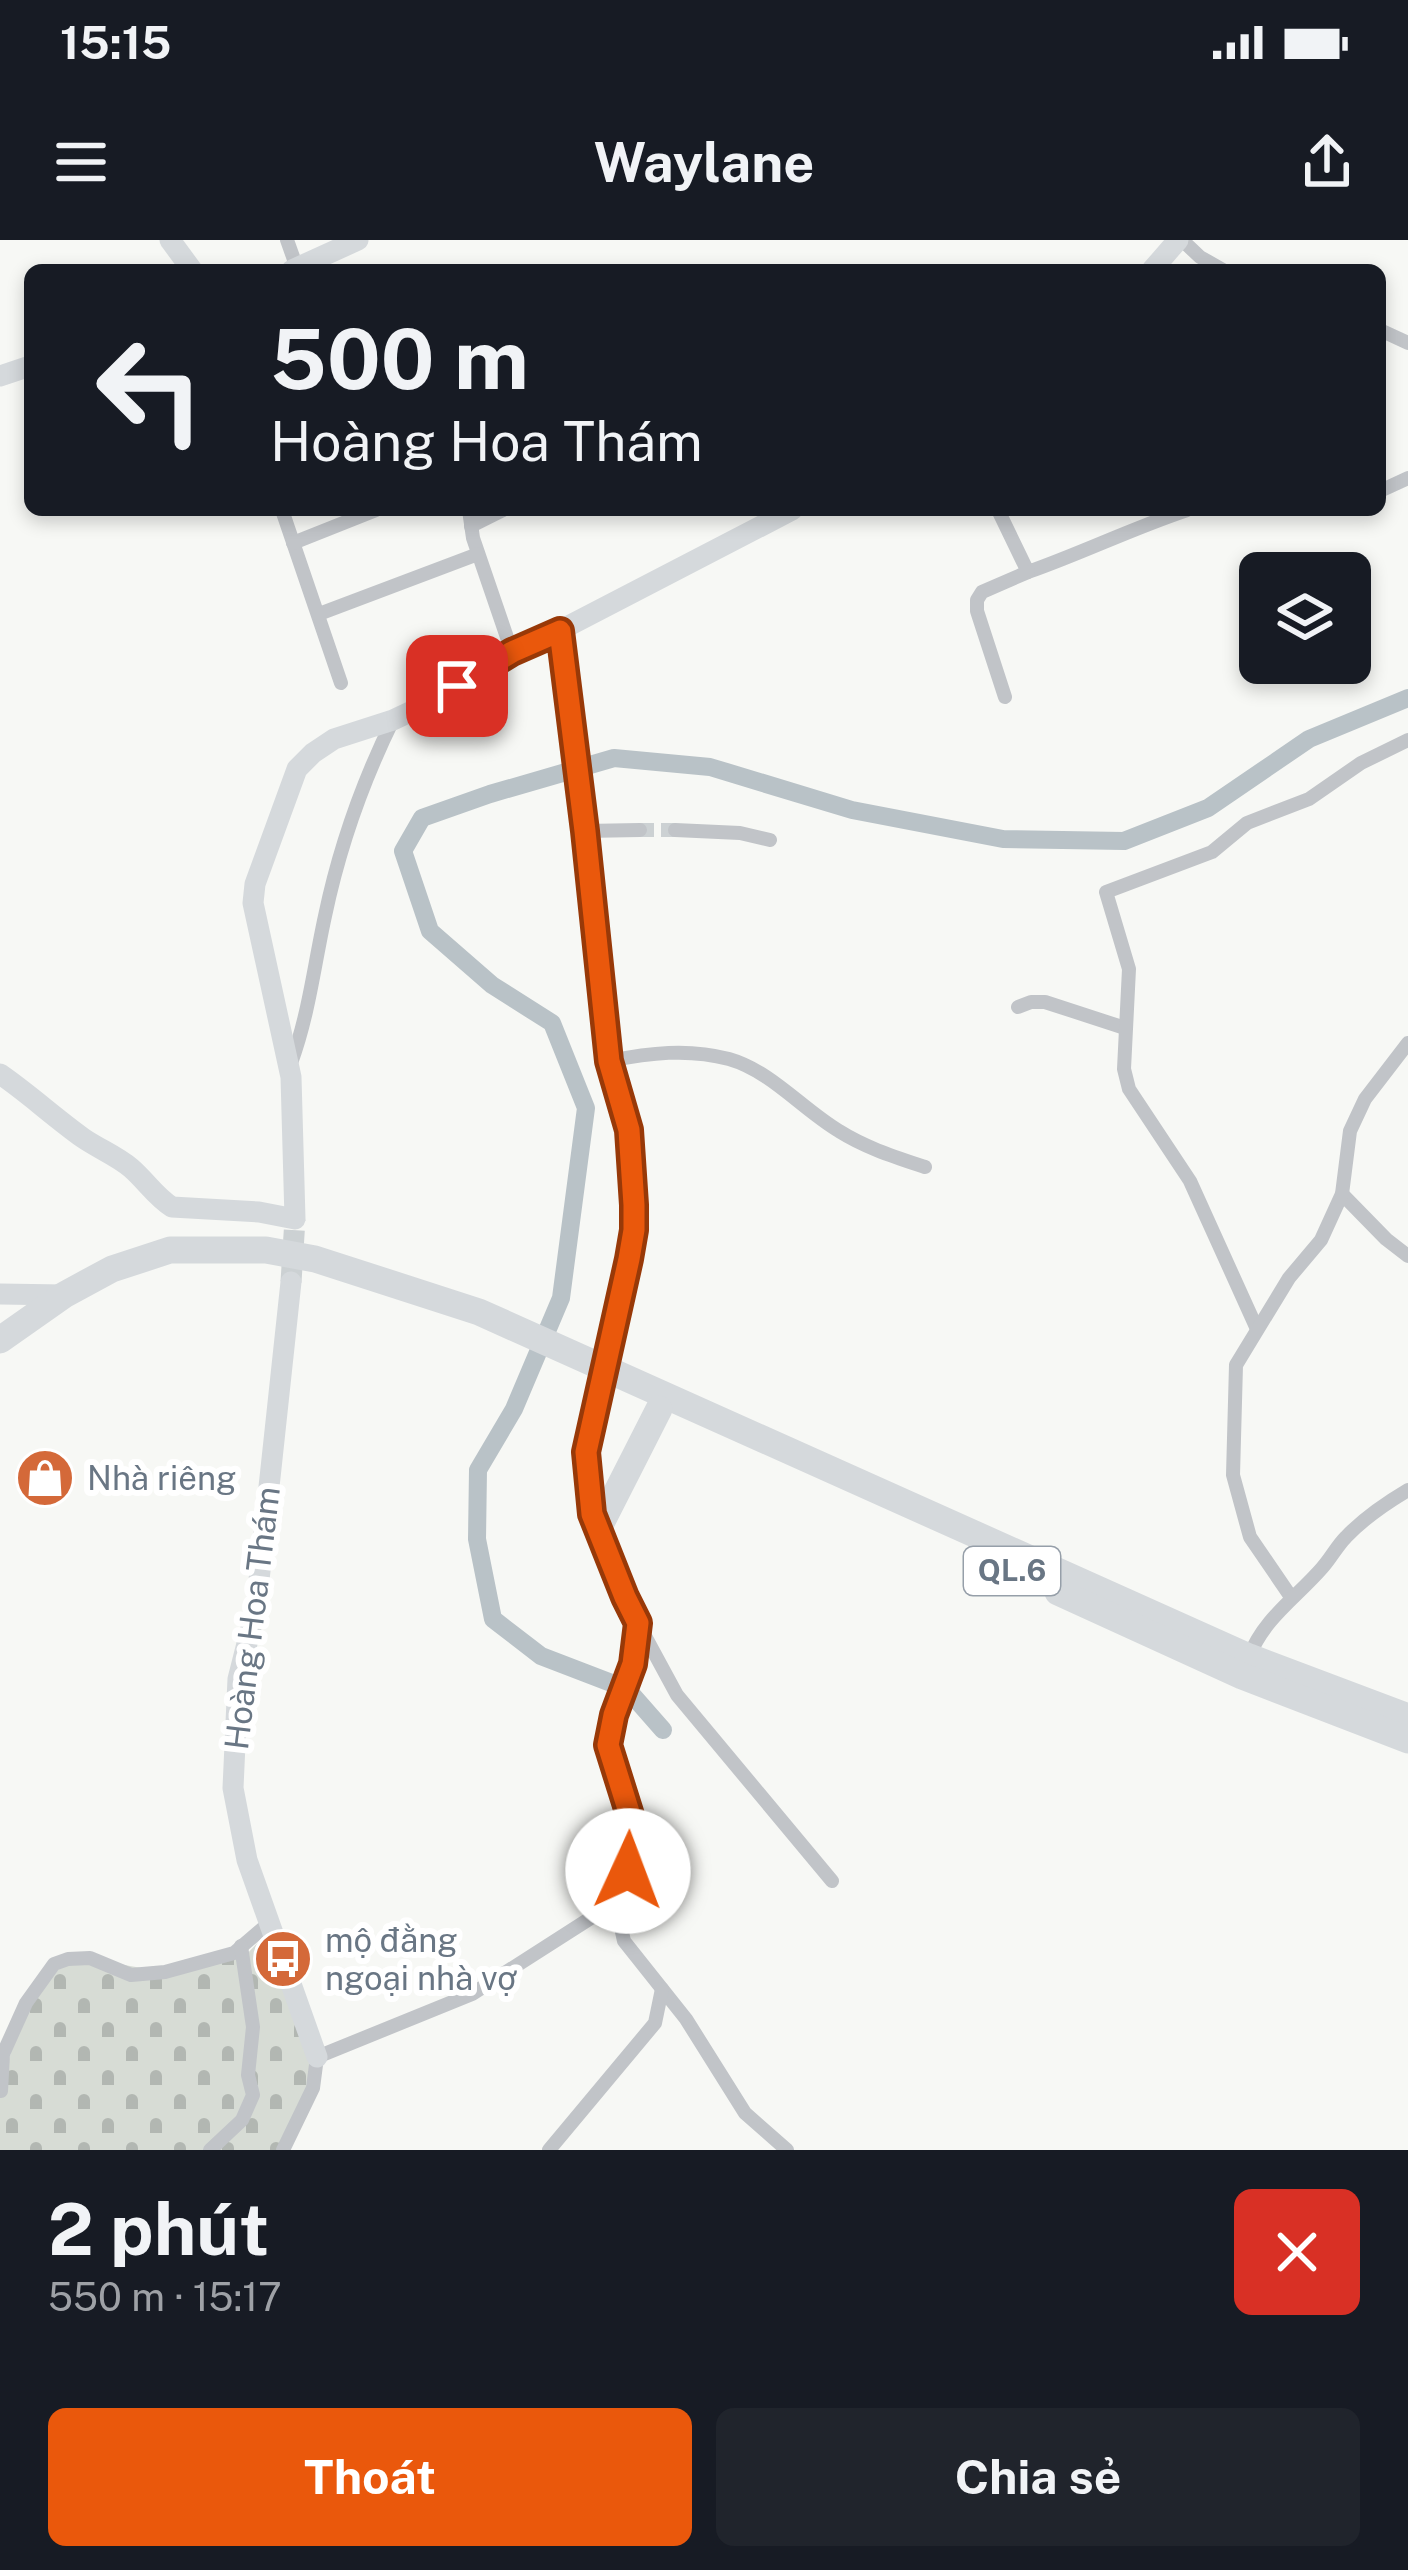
<!DOCTYPE html>
<html lang="vi">
<meta charset="utf-8">
<style>
body{margin:0;font-family:"Public Sans",sans-serif;background:#20242c;color:#f1f3f6;height:100vh;display:flex;flex-direction:column;font-size:45px;white-space:nowrap}
*{box-sizing:border-box;margin:0}
p{font-size:39px;color:#9ea1a6}
.icon{flex:none;width:66px;height:66px;fill:none;stroke:currentColor;stroke-width:2;stroke-linecap:round;stroke-linejoin:round}
.map{position:relative;height:1910px;overflow:hidden}
.drawer{display:flex;flex-direction:column;background:#171b24;flex:1}
.drawer>*{flex:none}
.top-card{position:absolute;left:24px;top:24px;width:1362px;height:252px;border-radius:18px;box-shadow:0 6px 18px #0003;background:#171b24;color:#f1f3f6;overflow:hidden}
.buttons{position:absolute;left:1239px;top:312px;display:grid;gap:24px}
.buttons a{display:grid;place-items:center;width:132px;height:132px;border-radius:18px;background:#171b24;box-shadow:0 6px 18px #0003;font-size:60px}
.pin{position:absolute;display:grid;place-items:center;width:102px;height:102px;color:#fff;margin:-51px;border-radius:24px;box-shadow:0 6px 18px #0006}
.me{position:absolute;width:132px;margin:-66px;rotate:2deg;stroke-linejoin:round;filter:drop-shadow(0 0 9px #0008)}
.turn{display:flex;align-items:center;gap:42px;height:252px;padding:0 48px;font-size:54px}
.turn .icon{width:156px;height:156px;stroke-width:2.5}
.turn b{display:block;font-size:84px;line-height:102px}
.round{display:grid;place-items:center;flex:none;width:126px;height:126px;border-radius:18px;background:#20242c}
.headline{display:flex;align-items:center;justify-content:space-between;height:204px;padding:0 48px}
h1{font-size:72px;font-weight:700;line-height:90px}
.button{display:flex;gap:24px;margin-top:auto;padding:24px 48px}
.button a{flex:1;height:138px;border-radius:18px;background:#ea580c;color:#fff;font-size:48px;font-weight:700;line-height:138px;text-align:center}
.button a+a{background:#20242c;color:#f1f3f6}
.status{display:flex;justify-content:space-between;align-items:center;height:84px;padding:0 60px;background:#171b24;direction:ltr}
.status svg{height:33px;fill:currentColor}
header{display:flex;justify-content:space-between;align-items:center;height:156px;padding:0 48px;background:#171b24;font-size:54px;font-weight:700}
.map>svg:first-child{display:block}
.cemetery{fill:url(#cemetery-stones)}
.lines{fill:none;stroke-linecap:round;stroke-linejoin:round}
.canal{stroke:#b9c2c7;stroke-width:18}
.street-tunnel{stroke:#ccd1d3;stroke-width:14;stroke-dasharray:14 7;stroke-linecap:butt}
.secondary-tunnel{stroke:#ccd1d3;stroke-width:21;stroke-dasharray:21 10;stroke-linecap:butt}
.street{stroke:#c1c4c8;stroke-width:14}
.secondary{stroke:#d5d9dc;stroke-width:21}
.highway{stroke:#d5d9dc;stroke-width:27}
.route-casing{stroke:#983908;stroke-width:30}
.route{stroke:#ea580c;stroke-width:21}
.labels{text-anchor:middle;stroke-width:12;stroke-linejoin:round;paint-order:stroke}
.shield{fill:#fff;stroke:#969fa9;stroke-width:3}
.shield-label{font-size:30px;font-weight:bold;fill:#697684}
.poi-label{font-size:33px;fill:#697684;stroke:#fff;text-anchor:start}
.street-label{font-size:33px;fill:#697684;stroke:#fff}
</style>
<div class="status"><b>15:15</b><svg viewBox="0 0 49 12"><path d="M0 12V9h3v3zM5 12V6h3v6zM10 12V3h3v9zM15 12V0h3v12zM26 1h20v11H26zM47 4h2v5h-2z"/></svg></div>
<header><svg class="icon" aria-label="menu" viewBox="0 0 24 24"><path d="M4 6h16M4 12h16M4 18h16"/></svg>Waylane<svg class="icon" aria-label="share" viewBox="0 0 24 24"><path d="M12 15V3M7 8l5-5 5 5M5 13v7h14v-7"/></svg></header>
<div class="map">
<svg width="1408" height="1910" viewBox="0 0 1408 1910">
<defs>
<pattern id="cemetery-stones" width="16" height="16" patternUnits="userSpaceOnUse" patternTransform="scale(3)"><rect width="16" height="16" fill="#d7dcd5"/><path d="M2 7V4a2 2 0 0 1 4 0v3zM10 15v-3a2 2 0 0 1 4 0v3z" fill="#b2b7b2"/></pattern>
</defs>
<rect width="100%" height="100%" fill="#f7f8f5"/>
<path class="cemetery" d="M271 1689 317 1817 300 1875 281 1910H0V1851L23 1769 54 1724 101 1721 165 1732 243 1718Z"/>
<g class="lines">
<path class="canal" d="M663 1490 627 1449 541 1416 493 1379 477 1299 478 1230 514 1169 561 1058 586 868 552 783 492 745 430 691 403 611 422 578 490 554 614 518 710 527 852 570 1003 599 1124 601 1208 568 1309 499 1408 458"/>
<path class="street-tunnel" d="M640 590H675"/>
<path class="secondary-tunnel" d="M291 1042 295 979"/>
<g class="street">
<path d="M287 0 297 28"/>
<path d="M1182 0 1200 17 1223 30"/>
<path d="M1380 90 1408 103"/>
<path d="M1380 251 1408 238"/>
<path d="M282 270 341 443"/>
<path d="M469 270 473 298 512 412"/>
<path d="M998 270 1028 332C1082 313 1133 288 1187 270"/>
<path d="M471 286 503 270"/>
<path d="M293 303 376 270"/>
<path d="M319 374 478 314"/>
<path d="M560 391 585 591 609 821 629 890 634 941V990L586 1212 592 1274 624 1357 638 1383 633 1424 614 1475 608 1506 634 1588 635 1607 622 1658 620 1683 624 1701 686 1779 745 1873 787 1910"/>
<path d="M1005 457 977 371V360L982 352 1028 332"/>
<path d="M675 590 740 593 770 600"/>
<path d="M585 591 640 590"/>
<path d="M1018 767 1031 762H1045L1125 788"/>
<path d="M609 821C649 813 688 808 729 819 771 831 802 869 839 891 866 908 895 917 925 927"/>
<path d="M291 823C309 774 314 726 325 676 339 609 363 541 393 480"/>
<path d="M1342 954 1386 999 1408 1016"/>
<path d="M1257 1089 1190 941 1129 849 1124 829 1129 729 1106 652 1212 612 1247 583 1309 559 1361 523 1408 500"/>
<path d="M1291 1357 1250 1297 1233 1235 1236 1125 1289 1038 1321 1000 1342 954 1350 891 1365 859 1408 803"/>
<path d="M638 1383 677 1455 832 1641"/>
<path d="M1249 1417C1264 1378 1296 1358 1322 1328 1331 1318 1337 1306 1346 1297 1364 1278 1386 1263 1408 1250"/>
<path d="M1 1851 3 1814 26 1763 54 1724 68 1719 90 1718 131 1735 165 1732 234 1713 269 1683"/>
<path d="M210 1910 242 1880 253 1855 248 1835 253 1787 241 1706"/>
<path d="M283 1910 313 1848 317 1817 472 1754 622 1658"/>
<path d="M549 1910 655 1783 662 1749"/>
</g>
<g class="secondary">
<path d="M170 0 192 30"/>
<path d="M292 30 358 0"/>
<path d="M1152 30 1178 0"/>
<path d="M0 136 30 126"/>
<path d="M0 834C29 854 55 878 83 898 99 909 117 916 131 928 146 941 156 957 172 967L259 972 295 979 291 837 253 663 255 644 297 529 313 513 334 499 393 480 429 463 512 412 551 395 792 270"/>
<path d="M291 1042 256 1368 238 1439 233 1548 247 1620 317 1817"/>
<path d="M0 1054 64 1055"/>
</g>
<g class="highway">
<path d="M0 1100 64 1055 112 1029 170 1010H266L315 1019 479 1072 1249 1417 1408 1477"/>
<path d="M598 1289 659 1169"/>
<path d="M1058 1352 1242 1436 1408 1500"/>
</g>
</g>
<g class="lines">
<g class="route-casing">
<path id="route" d="M457 446 512 412 560 391 585 591 609 821 629 890 634 965V990L629 1019 586 1212 592 1274 625 1357 638 1383 633 1424 614 1475 608 1505 634 1588V1607L628 1631"/>
</g>
<use href="#route" class="route"/>
</g>
<defs>
<g id="shop-disc" transform="scale(3)"><circle r="9.5" fill="#d46939" stroke="#fff"/><path d="M-5-2.5h2.3a2.7 3.5 0 0 1 5.4 0H5L5.5 6h-11ZM-1.5-2.5h3a1.5 2.3 0 0 0-3 0Z" fill="#fff"/></g>
<g id="bus-disc" transform="scale(3)"><circle r="9.5" fill="#d46939" stroke="#fff"/><path d="M-5-6H5V4H4V6H2V4H-2V6H-4V4H-5ZM-3.5-4V0h7V-4ZM-3.5 1.2v1.5H-2V1.2ZM2 1.2v1.5H3.5V1.2Z" fill="#fff"/></g>
</defs>
<g fill-rule="evenodd">
<use href="#shop-disc" x="45" y="1238"/>
<use href="#bus-disc" x="283" y="1719"/>
</g>
<g class="labels">
<rect class="shield" x="964" y="1307" width="96" height="48" rx="9"/>
<g class="shield-label">
<text x="1012" y="1341">QL.6</text>
</g>
<g class="poi-label">
<text x="87" y="1250">Nhà riêng</text>
<text x="325" y="1712">mộ đằng<tspan x="325" dy="38">ngoại nhà vợ</tspan></text>
</g>
<g class="street-label">
<text transform="translate(252 1378) rotate(-83)" y="12">Hoàng Hoa Thám</text>
</g>
</g>
</svg>
<div class="buttons">
<a><svg class="icon" aria-label="layers" viewBox="0 0 24 24"><path d="M12 4l9 5-9 5-9-5zM3 14l9 5 9-5"/></svg></a>
</div>
<div class="pin" style="left:457px;top:446px;background:#d93025"><svg class="icon" aria-label="arrive" viewBox="0 0 24 24"><path d="M6 21V4h12l-3 4 3 4H6"/></svg></div>
<svg class="me" style="left:628px;top:1631px" viewBox="-20 -20 40 40"><circle r="19" fill="#fff"/><path d="M0-13L10 11 0 6-10 11z" fill="#ea580c"/></svg>
<div class="top-card">
<div class="turn"><svg class="icon" aria-label="left" viewBox="0 0 24 24"><path d="M17 20v-9H6M10 6l-5 5 5 5"/></svg><div><b>500 m</b>Hoàng Hoa Thám</div></div>
</div>
</div>
<section class="drawer">
<div class="headline"><div><h1>2 phút</h1><p>550 m · 15:17</p></div><a class="round" style="background:#d93025;color:#fff"><svg class="icon" aria-label="close" viewBox="0 0 24 24"><path d="M6 6l12 12M18 6L6 18"/></svg></a></div>
<div class="button"><a>Thoát</a><a>Chia sẻ</a></div>
</section>
